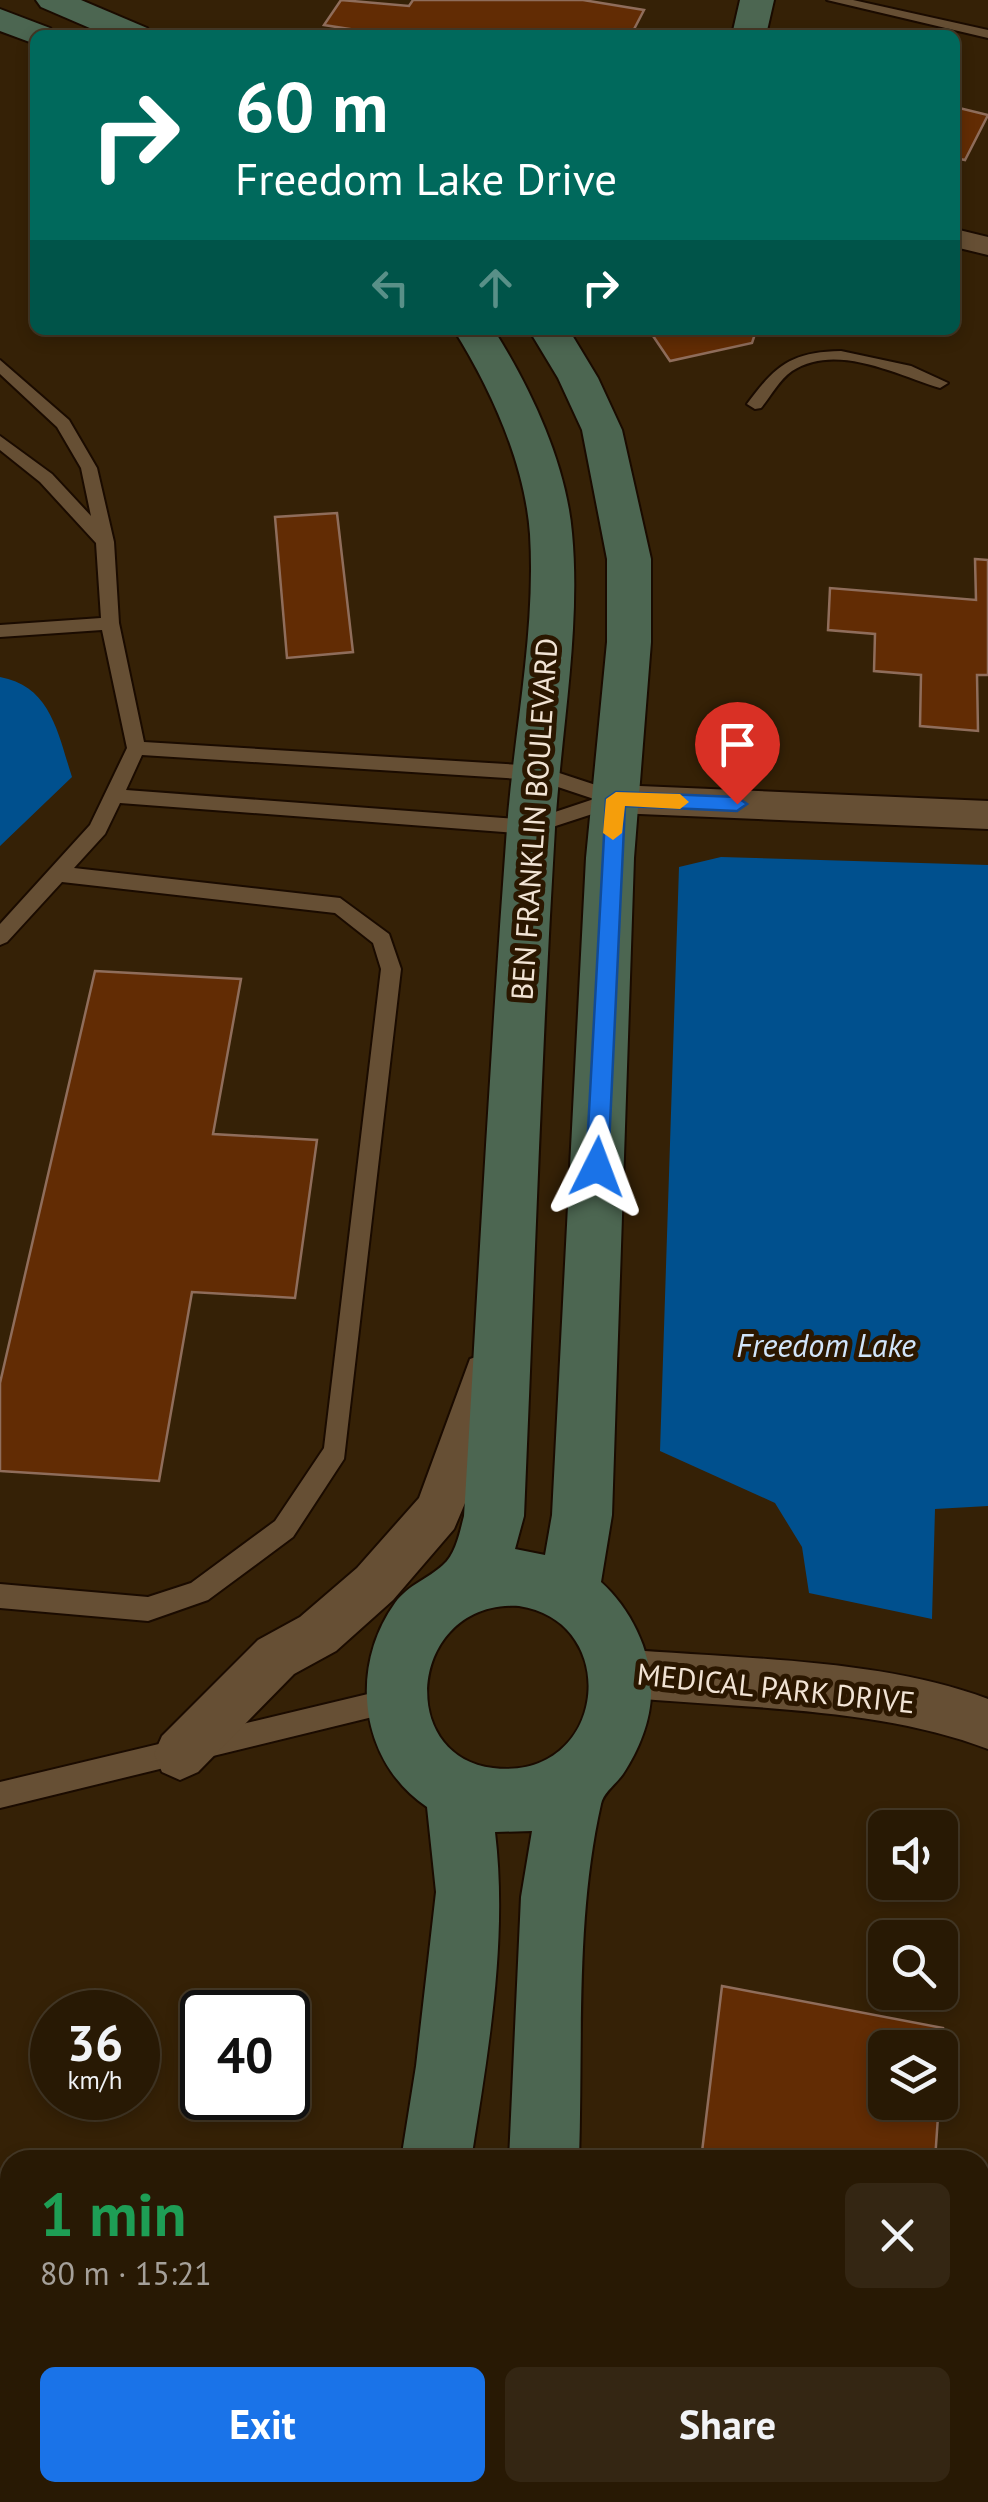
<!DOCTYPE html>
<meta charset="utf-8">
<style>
body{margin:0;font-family:"PT Sans",sans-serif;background:#342613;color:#f1f3f6;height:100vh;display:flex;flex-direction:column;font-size:38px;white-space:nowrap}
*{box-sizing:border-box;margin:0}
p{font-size:32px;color:#a5a09a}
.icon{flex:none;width:55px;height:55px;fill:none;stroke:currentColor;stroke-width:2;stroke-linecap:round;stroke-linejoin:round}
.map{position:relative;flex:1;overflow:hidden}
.side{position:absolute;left:0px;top:2150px;width:990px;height:352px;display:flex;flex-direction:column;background:#281904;border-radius:30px 30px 0 0;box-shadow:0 5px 15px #0003,0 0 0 2px #443826}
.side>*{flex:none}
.hud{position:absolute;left:30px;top:30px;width:930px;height:305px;border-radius:15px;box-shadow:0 5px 15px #0003,0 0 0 2px #443826;background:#00695c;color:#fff;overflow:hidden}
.buttons{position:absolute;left:868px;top:1810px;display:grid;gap:20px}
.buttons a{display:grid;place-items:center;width:90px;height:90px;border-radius:15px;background:#281904;box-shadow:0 5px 15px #0003,0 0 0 2px #443826;font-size:50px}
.speed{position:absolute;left:30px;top:1990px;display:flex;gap:20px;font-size:50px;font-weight:700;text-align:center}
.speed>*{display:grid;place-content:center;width:130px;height:130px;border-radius:50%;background:#281904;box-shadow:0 5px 15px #0003,0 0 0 2px #443826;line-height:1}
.speed small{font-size:25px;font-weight:400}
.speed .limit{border:5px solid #111;border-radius:15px;background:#fff;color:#111}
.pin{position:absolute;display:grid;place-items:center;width:85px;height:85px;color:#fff;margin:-102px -42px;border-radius:50% 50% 50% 0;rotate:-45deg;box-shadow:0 0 10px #0007}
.pin .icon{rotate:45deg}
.me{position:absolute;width:110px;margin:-55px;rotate:3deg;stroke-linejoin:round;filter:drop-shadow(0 0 8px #0008)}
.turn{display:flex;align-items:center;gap:35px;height:210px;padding:0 40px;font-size:45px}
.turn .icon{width:130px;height:130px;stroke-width:2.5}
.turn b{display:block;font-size:70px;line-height:85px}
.lanes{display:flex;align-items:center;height:95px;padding:0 40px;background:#0003;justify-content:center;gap:50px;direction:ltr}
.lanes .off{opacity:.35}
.round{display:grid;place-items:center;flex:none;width:105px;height:105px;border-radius:15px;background:#342613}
.summary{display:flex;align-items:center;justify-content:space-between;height:170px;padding:0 40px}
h1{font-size:60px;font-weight:700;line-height:75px;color:#1e9e55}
.cta{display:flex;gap:20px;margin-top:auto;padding:20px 40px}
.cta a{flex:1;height:115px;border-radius:15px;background:#1a73e8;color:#fff;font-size:40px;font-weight:700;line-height:115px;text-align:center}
.cta a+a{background:#342613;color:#f1f3f6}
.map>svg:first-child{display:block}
.water{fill:#00508e}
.building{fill:#622c04;stroke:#8f6d5b;stroke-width:2.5}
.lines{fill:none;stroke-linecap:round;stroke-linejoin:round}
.lane-casing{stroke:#1a0b00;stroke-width:4}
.street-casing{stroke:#1a0b00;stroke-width:4}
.secondary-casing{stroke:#1a0b00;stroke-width:4}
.lane{fill:#664f34;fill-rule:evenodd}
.street{fill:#664f34;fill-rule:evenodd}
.secondary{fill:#4c6651;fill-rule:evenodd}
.route{fill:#1a73e8;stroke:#114b97;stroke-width:2.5}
.slow{fill:#f59e0b}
.labels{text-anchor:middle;stroke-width:10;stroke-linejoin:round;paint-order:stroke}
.street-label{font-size:30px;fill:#f1e3d4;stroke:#2b1700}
.water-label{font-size:32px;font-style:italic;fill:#d1e5fb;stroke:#2b1700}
</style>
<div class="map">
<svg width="988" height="2502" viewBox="0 0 988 2502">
<rect width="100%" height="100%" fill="#352106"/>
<g class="water">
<path d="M0 677C51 686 58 734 72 777L0 846Z"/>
<path d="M721 857 988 865V1506L935 1509 932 1619 809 1593 802 1547 775 1503 660 1451 679 867Z"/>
</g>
<g class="building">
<path d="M341 0 409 6 413 0H583L644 10 631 35H388L324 25Z"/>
<path d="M955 107 988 115 965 160 955 158Z"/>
<path d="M649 330H755L756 331 752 343 670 361Z"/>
<path d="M337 513 353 652 287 658 275 517Z"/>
<path d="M975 559 988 560V675H977L978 731 920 726 921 675 874 671 875 634 828 630 830 588 976 600Z"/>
<path d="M95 971 241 979 213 1134 317 1140 295 1298 192 1292 159 1481 0 1471V1383Z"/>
<path d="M722 1986 943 2028 940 2080V2048H885V2102H939L935 2160H701Z"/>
</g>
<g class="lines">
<g class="lane-casing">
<g id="lane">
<path d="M827 0H853L988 30V38Z"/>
<path d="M841 351 911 366 948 383 940 388C897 375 836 342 792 371 779 380 771 396 761 408L755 409 747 404C776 365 791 352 841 351Z"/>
<path d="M0 360 69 420 97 468 114 542 119 623 144 742 538 766 623 794 626 799 623 804 531 834 120 803 105 834 74 868 340 898 389 934 401 969 344 1459 293 1537 208 1600 148 1621 0 1608V1584L148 1597 191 1583 275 1521 324 1448 381 969 373 943 335 913 62 882 7 942 0 945V924L90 825 127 748 102 630 0 637V625L101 618 96 543 40 482 0 450V436L52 474 91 516 81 468 57 427 0 374ZM142 755 537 780 594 799 531 820 126 790Z"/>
<path d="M393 1688 402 1691 406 1700 402 1709 393 1712 0 1808V1782Z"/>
</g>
</g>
<g class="street-casing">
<g id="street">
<path d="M955 229 988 237V255L955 247Z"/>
<path d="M616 785 988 801V829L616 813 602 809 597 799 602 789Z"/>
<path d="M487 1353 504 1359 510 1374 488 1449 454 1529 393 1600 336 1651 294 1674 198 1772 180 1780 162 1772 154 1754 162 1736 258 1640 300 1617 357 1568 419 1498 470 1359Z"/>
<path d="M621 1649C737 1659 880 1658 988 1699V1749C880 1707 737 1708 621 1697L603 1690 596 1673 603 1656Z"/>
</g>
</g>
<g class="secondary-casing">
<g id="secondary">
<path d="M36 0H81L147 28 152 35H106L41 7Z"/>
<path d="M740 0H774L766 35H732Z"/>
<path d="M0 9 50 28 55 35H35V44L0 31Z"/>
<path d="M454 330H494C531 389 566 463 572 533 581 628 561 732 555 828 541 1057 534 1287 524 1516L515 1549 545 1555 552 1515 586 858 607 642V559L582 430 558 378 529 330H569L598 378 622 430 651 559V642L634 858 612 1515 601 1582C630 1608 651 1650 651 1689 652 1718 639 1750 623 1774 616 1784 603 1793 601 1804 575 1919 583 2043 579 2160H509L521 1897 532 1831 495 1832C508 1940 488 2053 471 2160H401L416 2066 436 1892 427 1807C359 1761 349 1667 395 1603 409 1584 428 1579 443 1565 456 1554 460 1531 464 1516 478 1287 490 1057 507 828 514 731 536 632 530 534 525 464 491 389 454 330ZM519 1606C624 1622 606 1782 493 1768 394 1756 410 1600 519 1606Z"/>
<path d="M340 2492H416L414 2502H338Z"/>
<path d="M464 2492H540L538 2502H462Z"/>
</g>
</g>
<use href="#lane" class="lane"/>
<use href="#street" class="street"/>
<use href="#secondary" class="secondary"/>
</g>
<path class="route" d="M616 792 737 797 747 804 737 811 625 806 608 1167 597 1176 586 1167 606 799Z"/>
<path class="slow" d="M616 792 680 794 689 802 680 809 625 806 622 833 613 840 603 833 606 799Z"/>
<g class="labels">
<g class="street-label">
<text transform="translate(535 819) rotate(-86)" y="10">BEN FRANKLIN BOULEVARD</text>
<text transform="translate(776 1689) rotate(6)" y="10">MEDICAL PARK DRIVE</text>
</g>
<g class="water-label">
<text x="826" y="1357">Freedom Lake</text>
</g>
</g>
</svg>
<div class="buttons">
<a><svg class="icon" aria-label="sound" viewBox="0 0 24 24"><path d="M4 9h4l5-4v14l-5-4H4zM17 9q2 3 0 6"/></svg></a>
<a><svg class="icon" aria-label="search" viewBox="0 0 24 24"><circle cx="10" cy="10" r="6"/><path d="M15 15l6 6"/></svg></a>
<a><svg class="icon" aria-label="layers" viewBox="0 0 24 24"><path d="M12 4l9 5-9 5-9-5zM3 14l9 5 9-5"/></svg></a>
</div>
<div class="speed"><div>36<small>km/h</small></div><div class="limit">40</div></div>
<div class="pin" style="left:737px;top:804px;background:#d93025"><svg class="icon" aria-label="arrive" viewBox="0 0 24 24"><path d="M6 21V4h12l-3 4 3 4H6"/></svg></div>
<svg class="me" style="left:597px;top:1167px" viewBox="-20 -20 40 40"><path d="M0-17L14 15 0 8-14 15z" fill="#1a73e8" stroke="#fff" stroke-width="4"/></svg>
<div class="hud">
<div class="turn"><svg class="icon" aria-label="right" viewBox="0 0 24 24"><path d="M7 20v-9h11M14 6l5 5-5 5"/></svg><div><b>60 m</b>Freedom Lake Drive</div></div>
<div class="lanes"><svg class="icon off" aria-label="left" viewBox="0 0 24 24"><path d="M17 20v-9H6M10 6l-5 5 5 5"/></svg><svg class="icon off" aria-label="ahead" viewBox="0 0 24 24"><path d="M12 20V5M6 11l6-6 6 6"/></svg><svg class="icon" aria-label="right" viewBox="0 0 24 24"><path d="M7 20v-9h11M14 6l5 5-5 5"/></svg></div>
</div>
<section class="side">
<div class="summary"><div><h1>1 min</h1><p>80 m · 15:21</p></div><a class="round"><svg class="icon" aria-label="close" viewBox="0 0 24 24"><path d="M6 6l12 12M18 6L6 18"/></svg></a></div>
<div class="cta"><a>Exit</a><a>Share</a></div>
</section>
</div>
